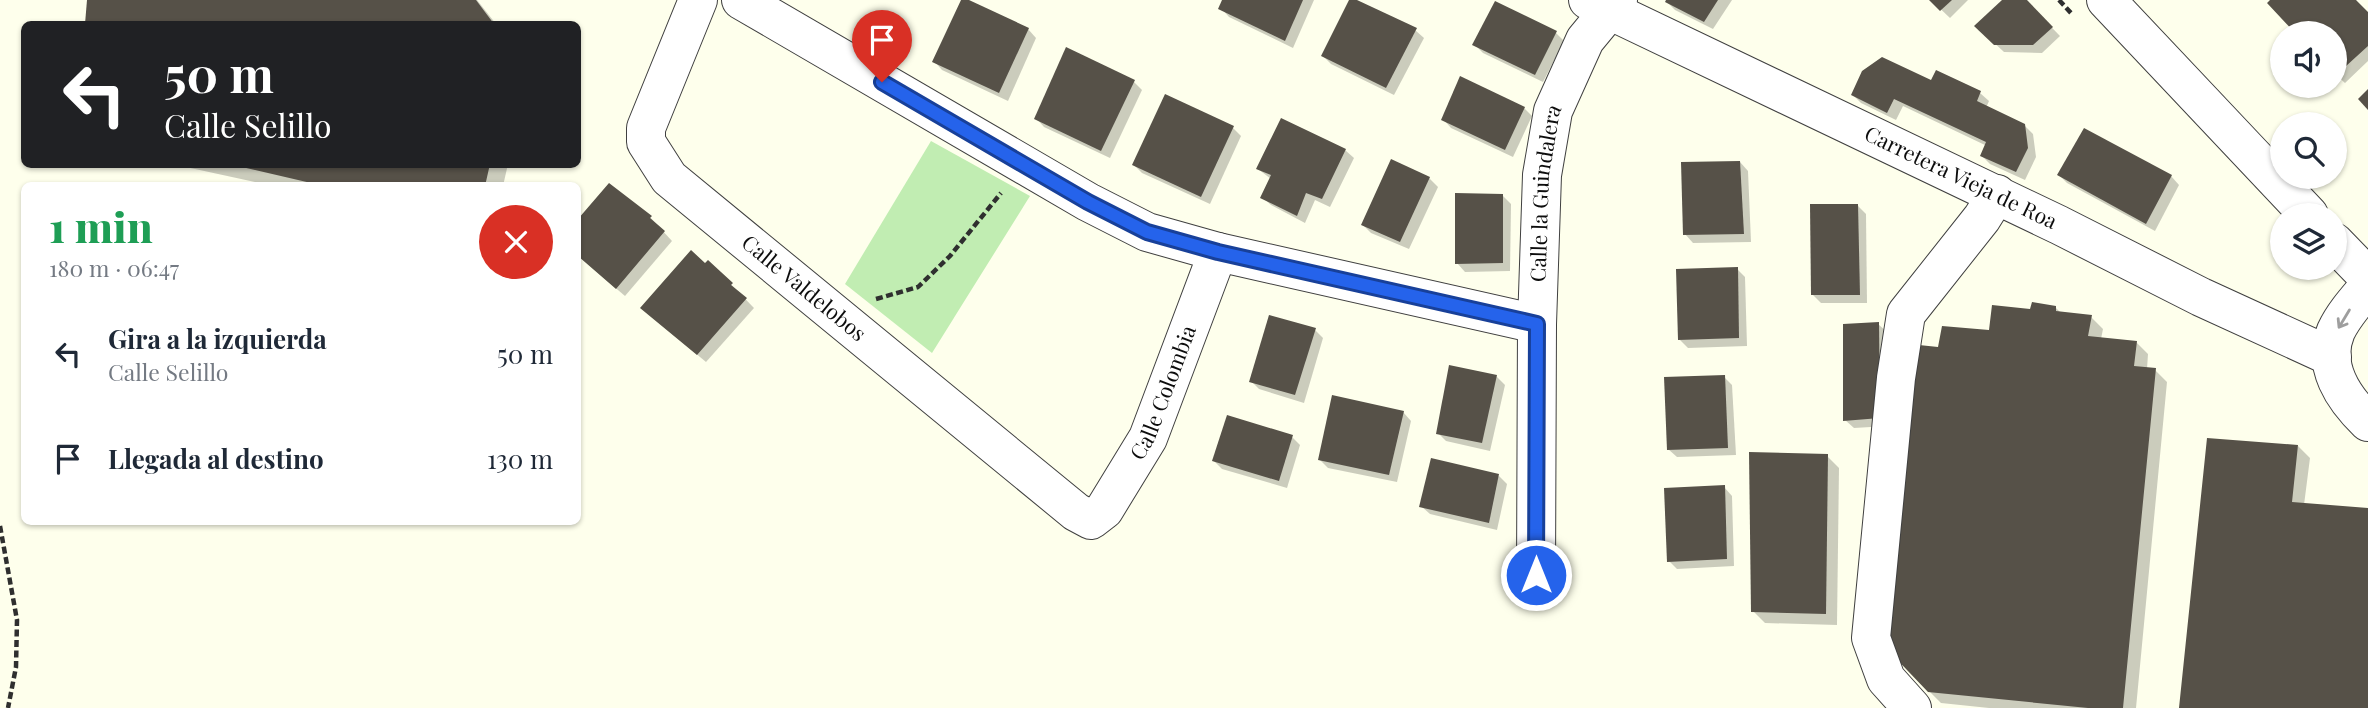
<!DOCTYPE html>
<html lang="es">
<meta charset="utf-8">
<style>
body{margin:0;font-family:"Playfair Display",serif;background:#f6f6f7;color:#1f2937;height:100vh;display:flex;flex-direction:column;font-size:26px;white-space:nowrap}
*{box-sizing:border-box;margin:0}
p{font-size:23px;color:#747a83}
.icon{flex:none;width:38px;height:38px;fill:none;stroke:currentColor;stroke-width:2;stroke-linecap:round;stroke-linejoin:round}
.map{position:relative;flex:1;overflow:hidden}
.drawer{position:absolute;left:21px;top:182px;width:560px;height:343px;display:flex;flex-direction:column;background:#fff;border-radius:10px;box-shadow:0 2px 5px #0004}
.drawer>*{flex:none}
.hud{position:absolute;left:21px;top:21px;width:560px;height:147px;border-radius:10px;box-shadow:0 2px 5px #0004;background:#202124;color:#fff;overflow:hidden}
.controls{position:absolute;left:2270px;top:21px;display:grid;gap:14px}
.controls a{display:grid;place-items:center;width:77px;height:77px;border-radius:50%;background:#fff;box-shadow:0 2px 5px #0004;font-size:35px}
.pin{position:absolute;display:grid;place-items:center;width:60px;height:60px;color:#fff;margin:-72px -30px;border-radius:50% 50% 50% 0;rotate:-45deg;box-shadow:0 0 7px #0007}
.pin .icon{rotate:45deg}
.me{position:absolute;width:77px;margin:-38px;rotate:0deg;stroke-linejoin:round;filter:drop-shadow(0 0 5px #0008)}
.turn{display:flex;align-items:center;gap:24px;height:147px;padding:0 28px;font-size:32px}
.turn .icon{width:91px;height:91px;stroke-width:2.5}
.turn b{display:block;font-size:49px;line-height:60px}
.round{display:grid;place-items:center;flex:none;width:74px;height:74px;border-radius:37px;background:#f6f6f7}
.summary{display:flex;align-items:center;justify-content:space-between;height:119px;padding:0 28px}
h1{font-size:42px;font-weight:800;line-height:52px;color:#1e9e55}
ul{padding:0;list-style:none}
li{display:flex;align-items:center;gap:21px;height:105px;padding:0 28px}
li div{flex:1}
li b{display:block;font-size:26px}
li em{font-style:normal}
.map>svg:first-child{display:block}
.green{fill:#c1edb2}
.shadow{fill:#0003}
.building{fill:#565148}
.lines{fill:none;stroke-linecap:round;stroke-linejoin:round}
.minor-casing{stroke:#404040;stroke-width:40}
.path{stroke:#2f2f2f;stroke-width:4.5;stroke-dasharray:7 3.5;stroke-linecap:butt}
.minor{stroke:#fff;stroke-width:38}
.oneway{stroke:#9e9e9e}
.route-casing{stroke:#184099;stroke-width:18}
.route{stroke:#2563eb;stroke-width:12}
.labels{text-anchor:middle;stroke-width:7;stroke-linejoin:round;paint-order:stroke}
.street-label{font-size:21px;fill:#0d0d0d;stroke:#fff}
</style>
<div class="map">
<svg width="2368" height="708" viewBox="0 0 2368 708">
<rect width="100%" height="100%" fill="#feffec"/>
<path class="green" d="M931 141 1030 196 932 353 845 284Z"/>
<g class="shadow">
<path d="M88 0H477L496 24H87Z"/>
<path d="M963 0 1028 29 1036 38 1008 101 942 70 934 61Z"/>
<path d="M1224 0H1314L1293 48 1229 17 1221 8Z"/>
<path d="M1351 0 1415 30 1424 38 1394 95 1331 64 1323 56Z"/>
<path d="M1668 0H1732L1713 29 1675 10 1667 2Z"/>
<path d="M1931 0H1968L1950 18Z"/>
<path d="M2004 0H2025L2060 36 2042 53 2004 52 1976 26Z"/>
<path d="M2272 0H2355L2368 14V61L2345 83 2334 73V33H2298L2269 3Z"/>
<path d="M1556 33 1564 41 1543 82 1483 53 1475 45Z"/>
<path d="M1936 72 1980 93 1989 101 1986 108 2024 125 2033 134 2036 157 2025 180 1990 164 1982 156 1987 146 1903 106 1896 120 1861 103 1853 95 1932 82Z"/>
<path d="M1134 82 1142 90 1110 158 1044 127 1036 118Z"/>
<path d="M1524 108 1532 116 1513 157 1451 128 1443 119Z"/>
<path d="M1233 128 1241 136 1210 204 1142 173 1134 165Z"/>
<path d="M1345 150 1354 158 1330 207 1315 200 1305 223 1271 205 1262 197 1271 179 1258 169Z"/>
<path d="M1740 162 1748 171 1751 242 1693 243 1685 234Z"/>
<path d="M172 164H508L503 186H273Z"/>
<path d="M2059 175 2171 176 2179 185 2155 231 2067 183Z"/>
<path d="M1429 178 1438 187 1409 249 1371 233 1363 225Z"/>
<path d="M609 185 650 217 672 241 625 296 578 256V221Z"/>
<path d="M1502 195 1511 204 1510 271 1465 272 1457 263Z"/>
<path d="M1858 206 1866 214 1867 303H1821L1812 294Z"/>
<path d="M705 265 720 273 754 308 706 362 651 316Z"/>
<path d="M1737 269 1745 277 1747 346 1688 348 1680 340Z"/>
<path d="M2055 307 2062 314 2091 317 2103 329 2101 339 2136 342 2148 354 2147 369 2155 370 2167 382 2136 708H1989L1941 703 1929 691 1940 349 1991 332 2032 311Z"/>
<path d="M1878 324 1887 332 1888 426 1854 428 1845 420Z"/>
<path d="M1315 330 1323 338 1304 403 1259 389 1251 381Z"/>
<path d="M1496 376 1505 385 1490 451 1446 441 1438 433Z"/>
<path d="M1724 377 1732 385 1736 455 1677 457 1668 449Z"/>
<path d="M1403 412 1411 421 1397 482 1328 468 1320 460Z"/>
<path d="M1292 437 1300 445 1287 488 1222 469 1214 461Z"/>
<path d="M2298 446 2310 458 2304 505 2368 510V708H2180Z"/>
<path d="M1827 456 1839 468 1837 625 1765 623 1753 611Z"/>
<path d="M1499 476 1507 484 1497 530 1430 514 1421 506Z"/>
<path d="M1724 487 1732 496 1734 566 1677 569 1669 561Z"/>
</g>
<g class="building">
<path d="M87 0H476L494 24H85Z"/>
<path d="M961 0H969L1029 28 999 93 932 62Z"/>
<path d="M1222 0H1303L1285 41 1218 9Z"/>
<path d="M1349 0H1357L1417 28 1386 88 1321 56Z"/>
<path d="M1666 0H1718L1704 22 1665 2Z"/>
<path d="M1929 0H1952L1940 11Z"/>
<path d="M2002 0H2027L2053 27 2033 45H1994L1974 26Z"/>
<path d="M2270 0H2356L2368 12V46L2334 77V33H2295L2267 3Z"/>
<path d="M1495 1 1557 31 1535 75 1472 45Z"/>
<path d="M1066 47 1135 80 1101 151 1034 119Z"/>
<path d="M1882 57 1931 80 1936 70 1981 91 1977 101 2025 124 2028 148 2016 172 1980 156 1986 142 1894 99 1887 113 1851 95 1862 71Z"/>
<path d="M1460 76 1525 107 1505 150 1441 120Z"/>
<path d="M2368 89V110L2358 99Z"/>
<path d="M1165 94 1234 126 1201 197 1132 165Z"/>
<path d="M1281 118 1346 149 1322 199 1306 193 1297 216 1260 198 1271 175 1256 169Z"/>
<path d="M2084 128 2172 175 2146 224 2057 175Z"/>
<path d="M1391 159 1430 177 1400 242 1361 225Z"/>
<path d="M1740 161 1744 234 1683 235 1681 162Z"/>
<path d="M229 164H490L485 186H311V183Z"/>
<path d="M609 183 652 216 650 218 665 231 616 289 578 256V219Z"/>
<path d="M1455 193 1503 194V263L1455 264Z"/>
<path d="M1810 204H1858L1860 295H1811Z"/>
<path d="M691 250 705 263 708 260 721 272 733 283 731 285 747 298 697 355 640 308Z"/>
<path d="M1738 267 1739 338 1678 340 1676 269Z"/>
<path d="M2032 302 2056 306V311L2092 315 2088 336 2137 341 2134 366 2156 368 2123 708H2088L1928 692 1886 648 1919 345 1938 347 1942 326 1989 330 1992 305 2030 309Z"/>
<path d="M1269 315 1316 328 1295 395 1249 382Z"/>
<path d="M1879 322 1880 418 1843 421V324Z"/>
<path d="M1449 365 1497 375 1482 443 1436 434Z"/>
<path d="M1725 375 1728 448 1667 450 1664 377Z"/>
<path d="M1332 395 1404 411 1389 475 1318 460Z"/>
<path d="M1227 415 1293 435 1279 481 1212 461Z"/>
<path d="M2207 438 2298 445 2292 502 2368 508V708H2179Z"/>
<path d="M1749 452 1828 454 1826 614 1751 612Z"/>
<path d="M1431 458 1499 474 1489 523 1419 507Z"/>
<path d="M1725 485 1727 559 1667 562 1664 488Z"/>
</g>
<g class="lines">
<g class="minor-casing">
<g id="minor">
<path id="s1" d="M698 0 646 128V142L669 178 1076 512 1091 520 1104 510 1148 438 1218 252"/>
<path d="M741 0 1088 202 1147 232 1218 252 1537 324"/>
<path id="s2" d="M1588 0 2059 225 2201 297 2332 357"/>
<path d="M2106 0 2309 215"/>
<path d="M2334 242 2368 277"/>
<path d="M2368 287C2357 300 2344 314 2336 331 2321 366 2344 399 2368 422"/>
<path id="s3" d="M1536 575 1537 324 1542 175 1553 111 1585 40 1618 0"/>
<path d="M1912 708 1886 679 1871 638 1896 378 1906 314 1982 218 1997 194"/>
</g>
</g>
<g class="path">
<path d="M2059 0 2071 13"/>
<path d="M876 299 918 287 950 256 1001 193"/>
<path d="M0 526 17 620 16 667 8 708"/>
</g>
<use href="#minor" class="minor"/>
</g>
<defs><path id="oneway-shaft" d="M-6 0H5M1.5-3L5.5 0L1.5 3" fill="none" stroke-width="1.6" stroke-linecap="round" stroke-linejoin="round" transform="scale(1.75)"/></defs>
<use class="oneway" href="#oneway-shaft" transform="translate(2344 319) rotate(121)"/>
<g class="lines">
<g class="route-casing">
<path id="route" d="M882 82 1088 202 1147 232 1218 252 1537 324 1536 575"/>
</g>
<use href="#route" class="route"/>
</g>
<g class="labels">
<g class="street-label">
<text dy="7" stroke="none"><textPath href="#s2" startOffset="413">Carretera Vieja de Roa</textPath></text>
<text dy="7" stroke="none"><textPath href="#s3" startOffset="382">Calle la Guindalera</textPath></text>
<text dy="7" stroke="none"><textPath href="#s1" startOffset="369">Calle Valdelobos</textPath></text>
<text dy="7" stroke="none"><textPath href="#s1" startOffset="887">Calle Colombia</textPath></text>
</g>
</g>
</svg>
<div class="controls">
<a><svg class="icon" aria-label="sound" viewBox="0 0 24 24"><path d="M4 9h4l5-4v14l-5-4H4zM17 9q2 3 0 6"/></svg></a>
<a><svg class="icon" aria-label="search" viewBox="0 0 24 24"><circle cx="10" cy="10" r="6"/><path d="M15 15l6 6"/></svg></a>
<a><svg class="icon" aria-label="layers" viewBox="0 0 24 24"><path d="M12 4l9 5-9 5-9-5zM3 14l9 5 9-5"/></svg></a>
</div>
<div class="pin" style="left:882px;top:82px;background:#d93025"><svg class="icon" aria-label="arrive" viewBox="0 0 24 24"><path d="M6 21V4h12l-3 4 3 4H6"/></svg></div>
<svg class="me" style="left:1536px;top:575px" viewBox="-20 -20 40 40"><circle r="17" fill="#2563eb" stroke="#fff" stroke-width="3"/><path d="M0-11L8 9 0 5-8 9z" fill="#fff"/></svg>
<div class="hud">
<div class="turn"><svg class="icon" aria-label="left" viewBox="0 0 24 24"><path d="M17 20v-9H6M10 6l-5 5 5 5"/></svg><div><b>50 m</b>Calle Selillo</div></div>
</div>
<section class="drawer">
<div class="summary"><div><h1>1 min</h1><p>180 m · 06:47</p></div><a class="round" style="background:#d93025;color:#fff"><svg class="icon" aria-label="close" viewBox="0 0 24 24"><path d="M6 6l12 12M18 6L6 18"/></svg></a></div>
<ul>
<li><svg class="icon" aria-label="left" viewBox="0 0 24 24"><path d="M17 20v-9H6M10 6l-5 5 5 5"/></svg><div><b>Gira a la izquierda</b><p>Calle Selillo</p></div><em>50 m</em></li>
<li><svg class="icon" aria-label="arrive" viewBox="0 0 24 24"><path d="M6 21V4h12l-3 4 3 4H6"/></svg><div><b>Llegada al destino</b></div><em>130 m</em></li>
</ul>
</section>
</div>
